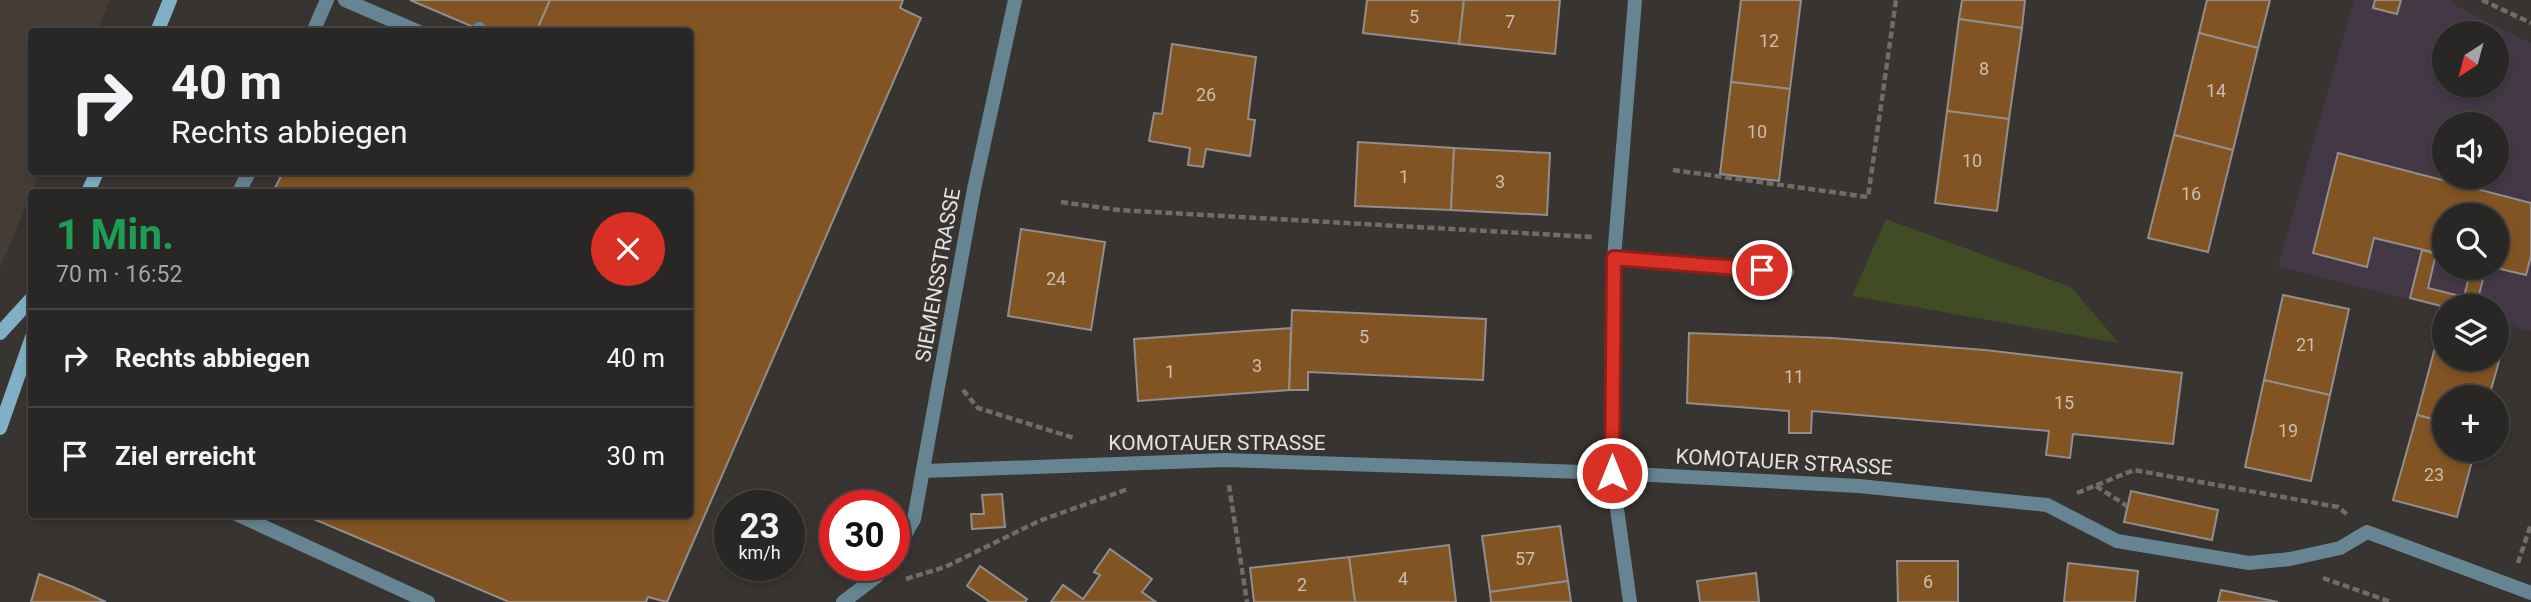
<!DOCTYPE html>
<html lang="de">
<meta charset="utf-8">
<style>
body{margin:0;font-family:Roboto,sans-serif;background:#353332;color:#f1f3f6;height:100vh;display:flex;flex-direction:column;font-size:26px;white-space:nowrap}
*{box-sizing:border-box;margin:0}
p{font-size:23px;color:#a5a5a7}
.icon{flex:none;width:38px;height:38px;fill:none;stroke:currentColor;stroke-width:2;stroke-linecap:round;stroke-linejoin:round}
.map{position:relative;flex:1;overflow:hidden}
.sheet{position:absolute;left:28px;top:189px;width:665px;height:329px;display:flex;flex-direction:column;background:#292725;border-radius:7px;box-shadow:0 4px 10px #0003,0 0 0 2px #454442}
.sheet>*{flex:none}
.hud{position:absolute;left:28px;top:28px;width:665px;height:147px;border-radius:7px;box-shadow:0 4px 10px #0003,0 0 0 2px #454442;background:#292725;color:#f1f3f6;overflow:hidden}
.needle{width:46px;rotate:216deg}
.fabs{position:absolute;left:2432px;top:21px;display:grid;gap:14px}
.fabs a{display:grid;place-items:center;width:77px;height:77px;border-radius:50%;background:#292725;box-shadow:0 4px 10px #0003,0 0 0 2px #454442;font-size:35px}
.speed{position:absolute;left:714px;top:490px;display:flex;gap:14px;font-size:35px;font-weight:700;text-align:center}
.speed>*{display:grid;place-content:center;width:91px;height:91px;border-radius:50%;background:#292725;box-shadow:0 4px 10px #0003,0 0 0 2px #454442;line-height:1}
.speed small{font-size:18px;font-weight:400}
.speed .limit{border:10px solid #d22;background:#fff;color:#111}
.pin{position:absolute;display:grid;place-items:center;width:60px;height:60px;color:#fff;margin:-30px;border:4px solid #fff;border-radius:50%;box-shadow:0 2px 7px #0007}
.me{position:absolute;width:77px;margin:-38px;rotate:0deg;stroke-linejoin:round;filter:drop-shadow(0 0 5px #0008)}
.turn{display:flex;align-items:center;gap:24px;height:147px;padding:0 28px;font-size:32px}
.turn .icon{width:91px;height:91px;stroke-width:2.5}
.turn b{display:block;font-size:49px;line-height:60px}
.round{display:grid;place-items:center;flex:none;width:74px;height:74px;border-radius:37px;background:#353332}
.overview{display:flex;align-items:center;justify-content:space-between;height:119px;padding:0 28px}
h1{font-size:42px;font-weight:700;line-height:52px;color:#1e9e55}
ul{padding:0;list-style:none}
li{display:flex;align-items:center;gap:21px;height:98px;padding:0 28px;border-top:2px solid #454442}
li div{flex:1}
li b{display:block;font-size:26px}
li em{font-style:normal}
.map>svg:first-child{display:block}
.built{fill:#453d35}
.education{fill:#443846;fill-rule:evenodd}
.green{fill:#414b24}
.building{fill:#825423;stroke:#928e8b;stroke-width:2}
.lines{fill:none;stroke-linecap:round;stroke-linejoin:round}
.path{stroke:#6f6d6a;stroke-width:4.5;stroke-dasharray:7 3.5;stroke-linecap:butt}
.service{stroke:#668492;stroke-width:14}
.minor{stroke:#668492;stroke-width:14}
.secondary{stroke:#80b0c6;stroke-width:14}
.route-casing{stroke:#8d1f18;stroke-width:18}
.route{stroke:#d93025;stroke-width:12}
.labels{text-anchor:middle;stroke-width:5;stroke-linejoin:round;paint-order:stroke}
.number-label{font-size:18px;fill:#ccbeb1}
.street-label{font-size:21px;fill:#e4e2e0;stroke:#373431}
</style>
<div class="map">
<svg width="2531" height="602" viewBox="0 0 2531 602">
<rect width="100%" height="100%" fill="#373431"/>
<path class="built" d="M0 0H110L97 31 32 32V172H40L0 268Z"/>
<path class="education" d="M2354 0H2452L2458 7 2531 43V331L2497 323V306H2445V309L2278 266ZM2445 33H2497V86H2445ZM2445 124H2497V177H2445ZM2445 215H2497V268H2445Z"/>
<path class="green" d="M1886 219 2071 287 2119 343 1852 296Z"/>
<g class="building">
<path d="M410 0H550L536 32H485Z"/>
<path d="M550 0H903L900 8 921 18 667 602 648 597 646 602H509L302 514H690V192H273L283 172H690V32H536Z"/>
<path d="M1367 0H1464L1459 44 1363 33Z"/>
<path d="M1464 0H1560L1555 54 1459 44Z"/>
<path d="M1741 0H1801L1790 89 1731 82Z"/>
<path d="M1962 0H2025L2022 28 1959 19Z"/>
<path d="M2207 0H2270L2258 48 2199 33Z"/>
<path d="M2375 0H2401L2397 14 2373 8Z"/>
<path d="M1959 19 2022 28 2009 119 1947 111Z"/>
<path d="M2199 33 2258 48 2233 150 2174 135Z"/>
<path d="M1172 44 1256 57 1248 119 1255 120 1250 156 1206 149 1203 167 1188 165 1190 148 1149 141 1154 113 1162 114Z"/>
<path d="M1731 82 1790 89 1779 181 1720 174Z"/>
<path d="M1947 111 2009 119 1997 211 1935 203Z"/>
<path d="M2174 135 2233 150 2208 252 2148 238Z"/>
<path d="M1358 142 1454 148 1451 210 1355 206Z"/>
<path d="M1454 148 1550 153 1547 215 1451 210Z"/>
<path d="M2338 153 2531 203V256L2526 275 2496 268 2497 215H2445V255L2374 238 2367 267 2313 253Z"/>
<path d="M1021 229 1105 242 1091 330 1008 316Z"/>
<path d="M2422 250 2436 254 2428 288 2464 297 2471 268H2486L2476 306 2445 307 2410 298Z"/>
<path d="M2283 295 2349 309 2330 395 2264 380Z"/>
<path d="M1292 310 1486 319 1483 380 1308 372V390H1289Z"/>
<path d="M1291 328 1289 390 1138 401 1134 339Z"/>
<path d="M2440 329 2445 331V359H2497V345L2503 347 2489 397H2445V422L2417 415Z"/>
<path d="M1689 333 1832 338 1985 350 2182 373 2173 444 2073 434 2070 458 2046 455 2049 431 1812 411 1811 433H1789V411L1687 403Z"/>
<path d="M2264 380 2330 395 2311 481 2245 467Z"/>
<path d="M2417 415 2445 422V450H2475L2457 517 2393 500Z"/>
<path d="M2131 491 2218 510 2212 540 2124 522Z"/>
<path d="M1002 494 1005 527 972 529 971 514H984L982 495Z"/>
<path d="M1560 526 1568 581 1490 592 1482 536Z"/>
<path d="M1449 545 1456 602H1355L1349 557Z"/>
<path d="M1110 549 1152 579 1142 592 1156 602H1051L1063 585 1083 599 1100 575 1094 572Z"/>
<path d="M1349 557 1355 602H1254L1250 568Z"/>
<path d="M1897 561H1958V602H1898Z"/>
<path d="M2068 563 2138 571 2135 602H2064Z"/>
<path d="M980 566 1027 599 1025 602H990L967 586Z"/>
<path d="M1756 573 1759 602H1700L1697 581Z"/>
<path d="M39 574 73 587 106 602H31Z"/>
<path d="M1568 581 1571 602H1491L1490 592Z"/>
<path d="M2221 590 2278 602H2218Z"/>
</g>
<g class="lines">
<g class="path">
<path d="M2482 0 2531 23"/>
<path d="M1673 170 1868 197 1896 0"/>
<path d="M1061 202 1118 210 1592 237"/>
<path d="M963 390 978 408 1074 438"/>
<path d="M1229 485 1247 602"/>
<path d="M2096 486 2127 506"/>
<path d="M2077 493 2134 470 2338 507 2348 515"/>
<path d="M2518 563 2531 524"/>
<path d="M2323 578 2391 602"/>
<path d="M906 579 945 567 1039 521 1128 489"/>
</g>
<g class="service">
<path d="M345 0 419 32"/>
<path d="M313 32 327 0"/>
<path d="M478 32 479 29"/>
<path d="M239 192 249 172"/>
<path d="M1614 258 1787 272"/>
<path d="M236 514 428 602"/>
</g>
<g class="minor">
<path d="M924 471 1225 460 1612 473 1859 486 2047 505 2117 541 2249 563 2290 559 2340 548 2367 532 2531 593"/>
<path d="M894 554 914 519 974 189 1015 0"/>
<path d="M843 602 876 577 885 565"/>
<path d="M1630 602 1612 473 1614 258 1635 0"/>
</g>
<g class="secondary">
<path d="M157 32 170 0"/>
<path d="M88 192 97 172"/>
<path d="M0 333 32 298"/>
<path d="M0 428 32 337"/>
</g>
</g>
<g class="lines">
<g class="route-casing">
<path id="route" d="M1612 473 1614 258 1762 270"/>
</g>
<use href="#route" class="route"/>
</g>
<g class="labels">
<g class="number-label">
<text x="1414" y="23">5</text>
<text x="1510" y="28">7</text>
<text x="1769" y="47">12</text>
<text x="1984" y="75">8</text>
<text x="2216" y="97">14</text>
<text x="1206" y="101">26</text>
<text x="1757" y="138">10</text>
<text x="1972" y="167">10</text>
<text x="1404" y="183">1</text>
<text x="1500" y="188">3</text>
<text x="2191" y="200">16</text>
<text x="1056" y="285">24</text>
<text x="1364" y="343">5</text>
<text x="2306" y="351">21</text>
<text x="1257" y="372">3</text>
<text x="1170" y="378">1</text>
<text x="1794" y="383">11</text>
<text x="2064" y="409">15</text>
<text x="2288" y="437">19</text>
<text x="2434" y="481">23</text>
<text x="1525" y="565">57</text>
<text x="1403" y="585">4</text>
<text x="1928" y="588">6</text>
<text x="1302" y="591">2</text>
</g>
<g class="street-label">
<text transform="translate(938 275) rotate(-80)" y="7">SIEMENSSTRASSE</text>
<text x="1217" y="450">KOMOTAUER STRASSE</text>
<text transform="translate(1784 462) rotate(3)" y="7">KOMOTAUER STRASSE</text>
</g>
</g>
</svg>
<div class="fabs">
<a><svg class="needle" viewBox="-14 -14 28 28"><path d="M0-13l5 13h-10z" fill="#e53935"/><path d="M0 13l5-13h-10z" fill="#a5a5a7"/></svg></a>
<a><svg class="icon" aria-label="sound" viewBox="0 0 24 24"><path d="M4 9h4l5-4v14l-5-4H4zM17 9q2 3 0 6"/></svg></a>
<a><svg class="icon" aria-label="search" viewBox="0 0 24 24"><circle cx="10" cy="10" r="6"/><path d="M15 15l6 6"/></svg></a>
<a><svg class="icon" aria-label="layers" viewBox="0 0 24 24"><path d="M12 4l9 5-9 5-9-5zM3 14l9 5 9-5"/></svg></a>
<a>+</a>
</div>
<div class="speed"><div>23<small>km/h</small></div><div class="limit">30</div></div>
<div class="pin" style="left:1762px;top:270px;background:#d93025"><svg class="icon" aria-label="arrive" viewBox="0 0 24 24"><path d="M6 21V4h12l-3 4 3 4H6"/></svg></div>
<svg class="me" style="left:1612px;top:473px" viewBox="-20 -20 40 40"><circle r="17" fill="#d93025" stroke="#fff" stroke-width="3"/><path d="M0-11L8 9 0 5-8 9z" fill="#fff"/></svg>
<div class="hud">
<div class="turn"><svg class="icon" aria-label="right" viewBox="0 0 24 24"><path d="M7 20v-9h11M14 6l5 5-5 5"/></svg><div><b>40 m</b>Rechts abbiegen</div></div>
</div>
<section class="sheet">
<div class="overview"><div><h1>1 Min.</h1><p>70 m · 16:52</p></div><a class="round" style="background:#d93025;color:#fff"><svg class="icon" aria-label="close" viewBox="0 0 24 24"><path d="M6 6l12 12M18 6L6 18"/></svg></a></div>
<ul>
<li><svg class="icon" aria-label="right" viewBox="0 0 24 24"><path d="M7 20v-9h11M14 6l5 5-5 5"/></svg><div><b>Rechts abbiegen</b></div><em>40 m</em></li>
<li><svg class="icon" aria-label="arrive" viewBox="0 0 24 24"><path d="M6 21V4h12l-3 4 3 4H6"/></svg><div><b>Ziel erreicht</b></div><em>30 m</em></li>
</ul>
</section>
</div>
